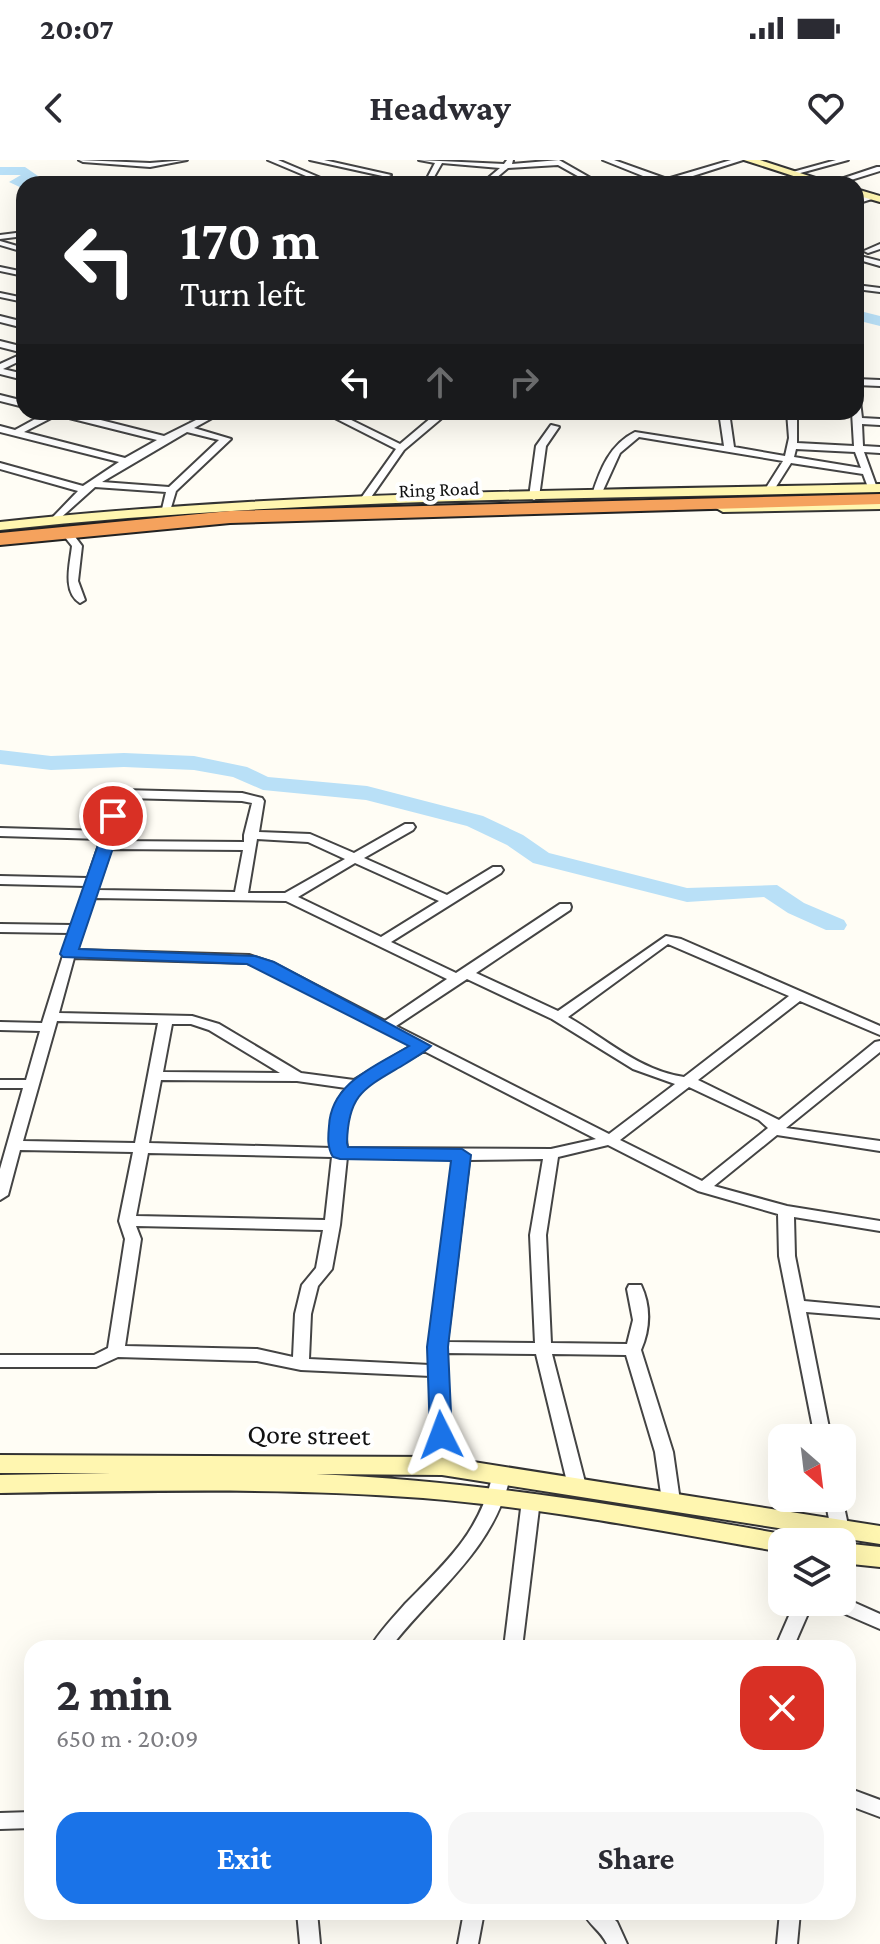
<!DOCTYPE html>
<meta charset="utf-8">
<style>
body{margin:0;font-family:"Crimson Pro",serif;background:#f7f7f7;color:#2b2b33;height:100vh;display:flex;flex-direction:column;font-size:30px;white-space:nowrap}
*{box-sizing:border-box;margin:0}
p{font-size:26px;color:#7c7c81}
.icon{flex:none;width:44px;height:44px;fill:none;stroke:currentColor;stroke-width:2;stroke-linecap:round;stroke-linejoin:round}
.map{position:relative;flex:1;overflow:hidden}
.side{position:absolute;left:24px;top:1480px;width:832px;height:280px;display:flex;flex-direction:column;background:#fff;border-radius:24px;box-shadow:0 8px 32px #0002}
.side>*{flex:none}
.banner{position:absolute;left:16px;top:16px;width:848px;height:244px;border-radius:24px;box-shadow:0 8px 32px #0002;background:#202124;color:#fff;overflow:hidden}
.needle{width:52px;rotate:152deg}
.fabs{position:absolute;left:768px;top:1264px;display:grid;gap:16px}
.fabs a{display:grid;place-items:center;width:88px;height:88px;border-radius:16px;background:#fff;box-shadow:0 8px 32px #0002;font-size:40px}
.pin{position:absolute;display:grid;place-items:center;width:68px;height:68px;color:#fff;margin:-34px;border:4px solid #fff;border-radius:50%;box-shadow:0 2px 8px #0007}
.me{position:absolute;width:88px;margin:-44px;rotate:357deg;stroke-linejoin:round;filter:drop-shadow(0 0 6px #0008)}
.turn{display:flex;align-items:center;gap:28px;height:168px;padding:0 32px;font-size:36px}
.turn .icon{width:104px;height:104px;stroke-width:2.5}
.turn b{display:block;font-size:56px;line-height:68px}
.lanes{display:flex;align-items:center;height:76px;padding:0 32px;background:#0003;justify-content:center;gap:40px;direction:ltr}
.lanes .off{opacity:.35}
.round{display:grid;place-items:center;flex:none;width:84px;height:84px;border-radius:24px;background:#f7f7f7}
.overview{display:flex;align-items:center;justify-content:space-between;height:136px;padding:0 32px}
h1{font-size:48px;font-weight:700;line-height:60px}
.button{display:flex;gap:16px;margin-top:auto;padding:16px 32px}
.button a{flex:1;height:92px;border-radius:24px;background:#1a73e8;color:#fff;font-size:32px;font-weight:700;line-height:92px;text-align:center}
.button a+a{background:#f7f7f7;color:#2b2b33}
.status{display:flex;justify-content:space-between;align-items:center;height:56px;padding:0 40px;background:#fff;direction:ltr}
.status svg{height:22px;fill:currentColor}
header{display:flex;justify-content:space-between;align-items:center;height:104px;padding:0 32px;background:#fff;font-size:36px;font-weight:700}
.map>svg:first-child{display:block}
.lines{fill:none;stroke-linecap:round;stroke-linejoin:round}
.river{fill:#b9e0f7;fill-rule:evenodd}
.street-casing{stroke:#444;stroke-width:4}
.secondary-casing{stroke:#333;stroke-width:4}
.highway-casing{stroke:#222;stroke-width:4}
.street{fill:#fff;fill-rule:evenodd}
.secondary{fill:#fff6b0;fill-rule:evenodd}
.highway{fill:#f5a25d;fill-rule:evenodd}
.route{fill:#1a73e8;stroke:#114b97;stroke-width:2}
.labels{text-anchor:middle;stroke-width:8;stroke-linejoin:round;paint-order:stroke}
.far-street-label{font-size:20px;fill:#111;stroke:#fff}
.near-street-label{font-size:28px;fill:#111;stroke:#fff}
</style>
<div class="status"><b>20:07</b><svg viewBox="0 0 49 12"><path d="M0 12V9h3v3zM5 12V6h3v6zM10 12V3h3v9zM15 12V0h3v12zM26 1h20v11H26zM47 4h2v5h-2z"/></svg></div>
<header><svg class="icon" aria-label="back" viewBox="0 0 24 24"><path d="M15 5l-7 7 7 7"/></svg>Headway<svg class="icon" aria-label="heart" viewBox="0 0 24 24"><path d="M12 20l-8-8c-3-5 5-10 8-4 3-6 11-1 8 4z"/></svg></header>
<div class="map">
<svg width="880" height="1784" viewBox="0 0 880 1784">
<rect width="100%" height="100%" fill="#fffdf5"/>
<g class="lines">
<g class="river">
<path d="M0 7H25L38 16 28 22 30 24H24V29L9 22 21 15H0Z"/>
<path d="M111 20H148L155 24H104Z"/>
<path d="M856 150 880 156V166L856 160Z"/>
<path d="M0 590 51 596 124 593 194 596 247 607 268 617 367 626 483 656 523 675 549 693 687 728 777 725 804 743 844 760 847 765 844 770H826L788 753 764 737 687 742 533 703 507 685 467 666 366 640 263 630 233 617 194 610 124 607 51 610 0 604Z"/>
</g>
<g class="street-casing">
<g id="street">
<path d="M79 0 150 3 187 0 150 7 83 2Z"/>
<path d="M268 0H278L335 24H325Z"/>
<path d="M310 0H324L391 15 387 17Z"/>
<path d="M419 0 504 4 507 0H513L512 4 559 0 601 24H592L558 5 508 8 489 24H481L500 8 442 3 430 24H424L435 3Z"/>
<path d="M603 0H614L667 19 731 0H743L674 22 676 24H663Z"/>
<path d="M836 0H848L793 15 789 13Z"/>
<path d="M877 7H880V11L838 24H826Z"/>
<path d="M872 34 876 36 875 38 856 44V39Z"/>
<path d="M24 72V76L0 79V75Z"/>
<path d="M0 81 24 88V92L0 85Z"/>
<path d="M880 84V89L868 93 864 91Z"/>
<path d="M856 95 880 101V106L856 99Z"/>
<path d="M0 107 24 112V116L0 111Z"/>
<path d="M856 125 880 128V132L856 129Z"/>
<path d="M0 133 24 138V142L0 137Z"/>
<path d="M0 156 24 162V168L0 162Z"/>
<path d="M0 181 24 187V193L0 187Z"/>
<path d="M24 193V199L3 209 24 214V220L0 214V204Z"/>
<path d="M856 219 880 220V226L856 225Z"/>
<path d="M0 235 24 241V247L0 241Z"/>
<path d="M856 238 860 241 862 258 880 259V265L862 264 863 286 880 287V293L864 292 877 328 875 330H869L863 314 791 303 772 333 769 334 764 331 783 301 639 277 620 293 600 337 592 335C600 310 610 284 635 272L724 286 719 252H729L734 287 785 296 789 278 787 252H797V283L854 286 852 252H856ZM796 289 855 292 861 308 794 297Z"/>
<path d="M48 252H69L164 276 196 260 169 252H186L203 256 211 252H223L194 268 231 279 176 331 170 351 162 349 166 332 95 327 56 362 51 359 78 331 0 309V303L83 326 119 302 0 272V266L15 270ZM57 255 157 280 125 298 24 272ZM187 272 219 280 169 327 102 322Z"/>
<path d="M323 252H335L400 284 438 252H449L404 290 367 343 364 344 359 341 396 289Z"/>
<path d="M551 265 559 267 546 286 539 337 534 340 529 337 536 286Z"/>
<path d="M69 373 73 374 82 386 78 421 85 440 80 443C62 432 70 404 72 386L64 376Z"/>
<path d="M122 630 242 633 262 638 264 641 259 672 310 674 354 693 405 664H413L415 667 413 670 364 698 447 735 493 707H501L503 710 501 713 391 782 456 813 560 744H570L571 747 570 750 476 813 558 851 666 776 681 779 880 866V875L800 841 698 920 779 960 875 882 880 881V892L786 968 880 981V991L777 975 714 1026 787 1046 880 1061V1071L794 1057 795 1096 804 1141 880 1148V1158L806 1152 831 1278H815L779 1096 778 1054 698 1031 608 985 558 997 546 1075 551 1183 627 1184 633 1160 627 1129 629 1125H641C651 1146 650 1169 641 1190L673 1292 680 1341 677 1346 671 1347 665 1346 662 1341 655 1292 626 1195 552 1194 586 1326 583 1330 577 1332 571 1330 568 1326 536 1194 446 1193 451 1306 448 1310 442 1312 436 1310 433 1306 431 1216 301 1210 257 1201 118 1197 96 1207H0V1195H94L108 1188 125 1079 119 1061 133 992 20 990 8 1035 0 1040V1009L23 928H0V920H26L40 871 0 870V862L42 863 70 773 0 772V764L72 765 86 726 0 724V716L88 718 101 679 0 676V668L103 671 112 637ZM125 638 242 641 252 643 244 675V682L113 681ZM257 679 308 682 345 699 285 733H248ZM111 689 243 690 235 732 97 730ZM355 703 439 741 381 777 298 737ZM94 738 286 741 447 819 385 861 273 803 249 795 77 790ZM668 784 789 836 684 917C640 911 605 878 568 857ZM74 798 247 803 263 809 413 885 354 920 301 913 219 864 192 856 59 853ZM467 819 552 859 633 909 675 924 609 974 396 866ZM57 861 158 863 135 983 23 981ZM172 864H191L209 870 280 913 163 912ZM424 891 596 979 551 989 347 988C346 980 345 970 345 962 349 924 395 908 424 891ZM161 920 297 921 346 928C332 947 331 964 332 988L149 983ZM689 927 759 960 768 968 702 1021 620 980ZM148 993 332 997 325 1060 136 1056ZM347 997 454 999 430 1187V1205L309 1199 311 1154 318 1126 332 1109 340 1065ZM543 999 530 1075 535 1183 447 1182 469 1000ZM136 1066 323 1070 316 1108 302 1125 295 1154 293 1197 257 1189 125 1186 141 1079Z"/>
<path d="M501 1311 507 1313 510 1317C493 1391 434 1431 390 1488H370C379 1472 393 1458 405 1444 444 1404 479 1374 492 1317L495 1313Z"/>
<path d="M531 1334 537 1335 540 1340 522 1488H504L522 1340 525 1335Z"/>
<path d="M842 1337 849 1370 846 1375 840 1377 834 1375 831 1370 825 1338Z"/>
<path d="M842 1437 880 1454V1469L829 1447 826 1442H842Z"/>
<path d="M795 1442H813L793 1488H775Z"/>
<path d="M848 1628 880 1640V1657L848 1645Z"/>
<path d="M32 1652V1668L0 1669V1653Z"/>
<path d="M297 1752H317L320 1784H300Z"/>
<path d="M464 1752H484L478 1784H458Z"/>
<path d="M583 1752H607L617 1762 627 1784H607C601 1771 589 1765 583 1752Z"/>
<path d="M780 1752H800L797 1784H777Z"/>
</g>
</g>
<g class="secondary-casing">
<g id="secondary">
<path d="M744 0H760L834 24H818Z"/>
<path d="M856 29 880 36V42L856 35Z"/>
<path d="M880 324V332C586 339 293 338 0 370V362C293 330 586 331 880 324Z"/>
<path d="M880 341V349L723 352 716 348 723 344Z"/>
<path d="M0 1295 442 1297 880 1366V1384L442 1315 316 1314C474 1321 627 1346 782 1374L791 1376 794 1382H782V1392C663 1371 544 1348 423 1338 283 1327 141 1331 0 1333V1315L111 1313H0Z"/>
<path d="M842 1383 880 1387V1407L842 1403Z"/>
</g>
</g>
<g class="highway-casing">
<path id="highway" d="M880 334V344L230 363 0 385V373L230 351Z"/>
</g>
<use href="#street" class="street"/>
<use href="#secondary" class="secondary"/>
<use href="#highway" class="highway"/>
</g>
<path class="route" d="M113 651 121 656 114 685 79 789 255 796 274 802 431 886C424 893 414 898 405 904 365 928 348 933 347 983L348 987 462 989 471 995 448 1187 452 1275 449 1280H433L430 1275 427 1187 451 1001 340 999 333 997C327 987 328 977 329 966 331 922 376 906 409 886L247 804 63 797 60 794 98 685 105 656Z"/>
<g class="labels">
<g class="far-street-label">
<text transform="translate(439 329) rotate(-2)" y="7">Ring Road</text>
</g>
<g class="near-street-label">
<text transform="translate(309 1274) rotate(1)" y="10">Qore street</text>
</g>
</g>
</svg>
<div class="fabs">
<a><svg class="needle" viewBox="-14 -14 28 28"><path d="M0-13l5 13h-10z" fill="#e53935"/><path d="M0 13l5-13h-10z" fill="#7c7c81"/></svg></a>
<a><svg class="icon" aria-label="layers" viewBox="0 0 24 24"><path d="M12 4l9 5-9 5-9-5zM3 14l9 5 9-5"/></svg></a>
</div>
<div class="pin" style="left:113px;top:656px;background:#d93025"><svg class="icon" aria-label="arrive" viewBox="0 0 24 24"><path d="M6 21V4h12l-3 4 3 4H6"/></svg></div>
<svg class="me" style="left:441px;top:1275px" viewBox="-20 -20 40 40"><path d="M0-17L14 15 0 8-14 15z" fill="#1a73e8" stroke="#fff" stroke-width="4"/></svg>
<div class="banner">
<div class="turn"><svg class="icon" aria-label="left" viewBox="0 0 24 24"><path d="M17 20v-9H6M10 6l-5 5 5 5"/></svg><div><b>170 m</b>Turn left</div></div>
<div class="lanes"><svg class="icon" aria-label="left" viewBox="0 0 24 24"><path d="M17 20v-9H6M10 6l-5 5 5 5"/></svg><svg class="icon off" aria-label="ahead" viewBox="0 0 24 24"><path d="M12 20V5M6 11l6-6 6 6"/></svg><svg class="icon off" aria-label="right" viewBox="0 0 24 24"><path d="M7 20v-9h11M14 6l5 5-5 5"/></svg></div>
</div>
<section class="side">
<div class="overview"><div><h1>2 min</h1><p>650 m · 20:09</p></div><a class="round" style="background:#d93025;color:#fff"><svg class="icon" aria-label="close" viewBox="0 0 24 24"><path d="M6 6l12 12M18 6L6 18"/></svg></a></div>
<div class="button"><a>Exit</a><a>Share</a></div>
</section>
</div>
